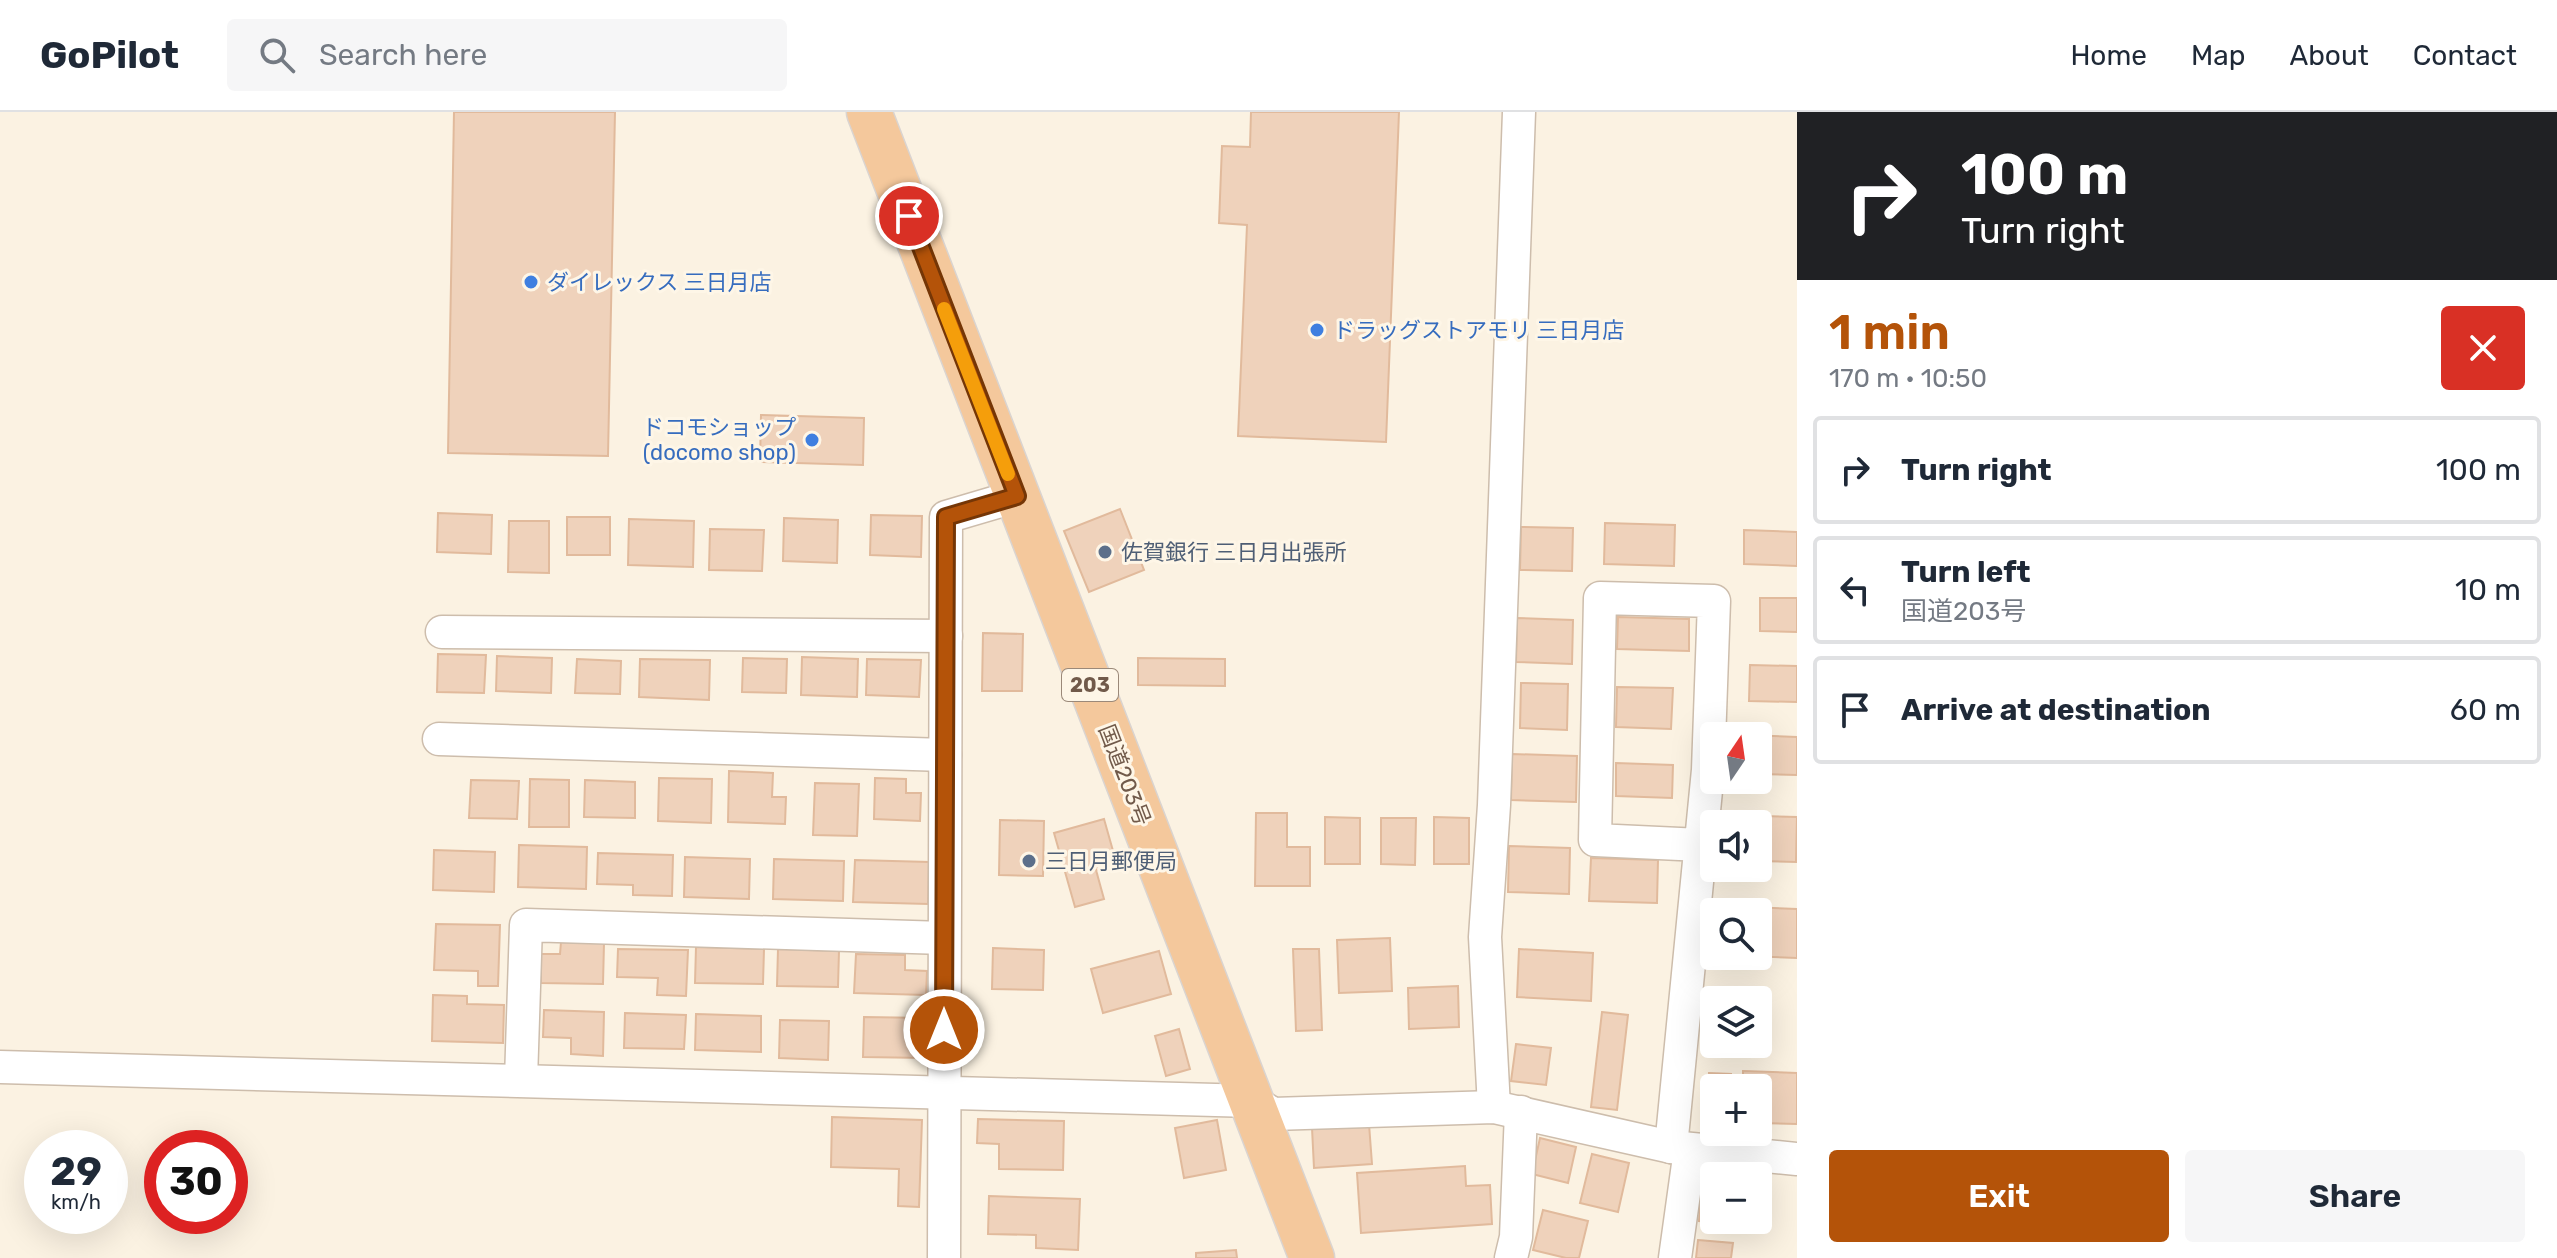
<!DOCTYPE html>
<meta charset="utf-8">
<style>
body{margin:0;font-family:Rubik,"Noto Sans JP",sans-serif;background:#f6f6f7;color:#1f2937;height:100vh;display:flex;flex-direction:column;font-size:30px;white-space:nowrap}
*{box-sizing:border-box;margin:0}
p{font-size:26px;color:#747a83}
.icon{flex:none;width:44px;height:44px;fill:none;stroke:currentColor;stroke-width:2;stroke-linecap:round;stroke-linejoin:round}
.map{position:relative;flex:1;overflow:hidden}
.drawer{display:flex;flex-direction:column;background:#fff;width:760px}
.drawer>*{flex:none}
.hud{background:#202124;color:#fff;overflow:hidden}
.needle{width:52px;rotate:13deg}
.buttons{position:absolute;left:1700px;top:610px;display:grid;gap:16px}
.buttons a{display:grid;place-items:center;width:72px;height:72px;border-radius:8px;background:#fff;box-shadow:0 8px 32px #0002;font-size:40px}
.speed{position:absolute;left:24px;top:1018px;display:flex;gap:16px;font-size:40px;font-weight:700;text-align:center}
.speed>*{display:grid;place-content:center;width:104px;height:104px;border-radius:50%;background:#fff;box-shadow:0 8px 32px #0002;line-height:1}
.speed small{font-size:20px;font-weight:400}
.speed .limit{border:12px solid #d22;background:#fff;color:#111}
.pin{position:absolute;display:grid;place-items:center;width:68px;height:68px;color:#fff;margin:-34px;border:4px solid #fff;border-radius:50%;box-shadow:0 2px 8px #0007}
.me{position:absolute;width:88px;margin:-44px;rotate:0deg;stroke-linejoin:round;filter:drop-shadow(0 0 6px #0008)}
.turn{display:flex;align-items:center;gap:28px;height:168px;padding:0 32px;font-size:36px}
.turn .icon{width:104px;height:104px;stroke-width:2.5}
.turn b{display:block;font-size:56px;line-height:68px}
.round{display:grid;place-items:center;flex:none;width:84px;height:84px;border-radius:8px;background:#f6f6f7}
.summary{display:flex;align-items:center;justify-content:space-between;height:136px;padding:0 32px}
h1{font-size:48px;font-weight:600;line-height:60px;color:#b45309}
.button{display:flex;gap:16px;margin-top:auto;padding:16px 32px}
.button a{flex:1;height:92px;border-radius:8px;background:#b45309;color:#fff;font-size:32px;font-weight:600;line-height:92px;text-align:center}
.button a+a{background:#f6f6f7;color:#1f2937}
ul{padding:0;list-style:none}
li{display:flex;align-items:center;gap:24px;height:108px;margin:0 16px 12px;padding:0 16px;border:4px solid #e0e1e3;border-radius:8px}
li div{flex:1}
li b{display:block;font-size:30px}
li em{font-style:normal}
header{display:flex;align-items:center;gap:48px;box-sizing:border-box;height:112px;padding:0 40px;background:#fff;border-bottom:2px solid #e0e1e3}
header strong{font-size:38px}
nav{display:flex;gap:44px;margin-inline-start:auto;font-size:28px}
.search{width:560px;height:72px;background:#f6f6f7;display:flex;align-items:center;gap:20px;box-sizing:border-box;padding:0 28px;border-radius:8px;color:#747a83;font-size:30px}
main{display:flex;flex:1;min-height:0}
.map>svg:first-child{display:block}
.building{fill:#efd2bb;stroke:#e1ba9c;stroke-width:2}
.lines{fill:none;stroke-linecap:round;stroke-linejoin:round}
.minor-casing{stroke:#cdbdac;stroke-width:35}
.trunk-casing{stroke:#dad4d0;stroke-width:47}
.minor{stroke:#fff;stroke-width:32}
.trunk{stroke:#f4c89c;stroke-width:44}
.route-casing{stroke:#753606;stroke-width:20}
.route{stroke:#b45309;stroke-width:14}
.slow{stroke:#f59e0b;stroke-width:14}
.shop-dot{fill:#3f7fe0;stroke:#fef6e7;stroke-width:3}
.service-dot{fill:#5c6f8a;stroke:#fef6e7;stroke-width:3}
.labels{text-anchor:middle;stroke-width:6;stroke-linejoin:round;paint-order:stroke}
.shield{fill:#fef6e7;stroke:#9b8979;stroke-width:2}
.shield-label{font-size:20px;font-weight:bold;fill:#715a4a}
.shop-label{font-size:22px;fill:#366cbe;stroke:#fef6e7;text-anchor:start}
.service-label{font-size:22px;fill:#4e5e75;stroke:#fef6e7;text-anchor:start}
.street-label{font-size:22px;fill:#715a4a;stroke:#fef6e7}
</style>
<header>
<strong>GoPilot</strong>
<div class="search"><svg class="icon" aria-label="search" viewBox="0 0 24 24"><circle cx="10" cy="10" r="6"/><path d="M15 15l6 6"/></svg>Search here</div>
<nav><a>Home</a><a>Map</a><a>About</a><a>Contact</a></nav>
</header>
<main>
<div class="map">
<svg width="1797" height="1146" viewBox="0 0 1797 1146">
<rect width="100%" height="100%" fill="#fbf2e2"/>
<g class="building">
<path d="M454 0H615L608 344 448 341Z"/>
<path d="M1251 0H1399L1386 330 1238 324 1247 113 1219 111 1222 34 1250 35Z"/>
<path d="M761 303 864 306 863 353 760 350Z"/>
<path d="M1120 397 1144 458 1089 480 1064 419Z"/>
<path d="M438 401 492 403 491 442 437 440Z"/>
<path d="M871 403 922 404 921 445 870 443Z"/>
<rect x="567" y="405" width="43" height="38"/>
<path d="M784 406 838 408 837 451 783 449Z"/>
<path d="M629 407 694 409 693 455 628 453Z"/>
<path d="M509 409H549V461L508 460Z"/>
<path d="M1605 411 1675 413 1674 454 1604 452Z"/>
<path d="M1521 415 1573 416 1572 459 1520 458Z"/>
<path d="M710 417 764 418 762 459 709 458Z"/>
<path d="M1744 418 1797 420V454L1744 452Z"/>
<path d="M1760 486H1797V520L1760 519Z"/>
<path d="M1618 505 1689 507V539L1617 537Z"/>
<path d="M1517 506 1573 508 1572 552 1516 550Z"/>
<path d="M983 521 1023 522 1022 579H982Z"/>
<path d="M438 542 486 543 484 581 437 580Z"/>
<path d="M497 544 552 546 551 581 496 579Z"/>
<path d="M802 545 858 547 857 585 801 583Z"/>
<path d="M743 546 787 547 786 581 742 580Z"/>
<path d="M1138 546 1225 547V574L1138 573Z"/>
<path d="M577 547 621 549 620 582 575 581Z"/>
<path d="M640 547 710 548 709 588 639 585Z"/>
<path d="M867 547 921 548 919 585 866 583Z"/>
<path d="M1750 553 1797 554V590L1749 589Z"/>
<path d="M1521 571 1568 572 1567 618 1520 616Z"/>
<path d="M1617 575 1673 576 1671 617 1616 615Z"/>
<path d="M1747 623 1797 625V663L1758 662V624Z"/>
<path d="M1512 642 1577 644 1576 690 1511 688Z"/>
<path d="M1616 651 1673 653 1672 686 1616 684Z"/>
<path d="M729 659 773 661 772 685H786L785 712 728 710Z"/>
<path d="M659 666 712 667 711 711 658 709Z"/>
<path d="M875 666 906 667V681H921L920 709 874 707Z"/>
<path d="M530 667 569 668V715H529Z"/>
<path d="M471 668 519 669 517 707 469 706Z"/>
<path d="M585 668 635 670V706L584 705Z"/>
<path d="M815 671 859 672 857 724 813 723Z"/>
<path d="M1256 701H1287V735H1310V774H1255Z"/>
<path d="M1729 703 1797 705 1796 750 1758 749V712H1729Z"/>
<path d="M1325 705 1360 706V752H1325Z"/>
<path d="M1434 705 1469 706V752H1434Z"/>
<path d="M1381 706H1416L1415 753 1381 752Z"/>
<path d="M1104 707 1117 753 1096 758 1104 787 1075 795 1054 721Z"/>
<path d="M1000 708 1044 709 1043 764 999 763Z"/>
<path d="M519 733 587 735 586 777 518 775Z"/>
<path d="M1509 734 1570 736 1569 782 1508 780Z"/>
<path d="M434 738 495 740 494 780 433 778Z"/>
<path d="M598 741 673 743 672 784 633 783V773L597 772Z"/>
<path d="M685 745 750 747 749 787 684 785Z"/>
<path d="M1591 746 1658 748 1657 791 1589 789Z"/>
<path d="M774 747 844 749 843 789 773 787Z"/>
<path d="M855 748 929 750 928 792 853 790Z"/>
<path d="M1721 794 1797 797V846L1746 844H1758V800H1721Z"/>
<path d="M436 812 500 813 498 874H478V859L434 858Z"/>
<path d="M1390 826 1392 879 1339 881 1337 828Z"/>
<path d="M561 830 604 831 603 872 541 871V842H560Z"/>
<path d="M696 835 764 837 763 872 695 871Z"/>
<path d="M993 836 1044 838 1043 878 992 877Z"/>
<path d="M618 837 688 838 686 884 657 883 658 866 617 865Z"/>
<path d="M778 837 839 839 838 875 777 874Z"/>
<path d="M1293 837H1319L1322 918 1296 919Z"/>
<path d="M1519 837 1593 841 1591 889 1517 885Z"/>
<path d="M1159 839 1171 882 1103 901 1091 857Z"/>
<path d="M856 842 905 843V858L927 859 926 883 854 881Z"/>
<path d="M1458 874 1459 915 1409 917 1408 876Z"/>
<path d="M433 883 467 884V892L504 893 503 931 432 929Z"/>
<path d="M544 898 604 900 603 944 571 942V926L543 925Z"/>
<path d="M1602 900 1628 903 1617 998 1591 995Z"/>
<path d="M625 901 686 903 684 937 624 936Z"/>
<path d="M696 902 761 904V940L695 938Z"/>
<path d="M864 905 927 906 926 946 863 945Z"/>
<path d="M780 908 829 909 828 948 779 946Z"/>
<path d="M1179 917 1190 957 1166 964 1155 924Z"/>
<path d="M1516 932 1551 936 1546 973 1511 969Z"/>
<path d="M1743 959 1797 961V1012L1758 1011V976H1743Z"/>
<path d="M1709 961 1731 962V976H1714V998H1708Z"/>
<path d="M832 1005 922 1008 919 1095 898 1094 899 1057 831 1055Z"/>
<path d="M978 1007 1064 1009 1063 1058 999 1057V1032L977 1031Z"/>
<path d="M1217 1008 1226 1058 1184 1066 1175 1016Z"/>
<path d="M1369 1012 1372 1052 1314 1056 1312 1016Z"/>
<path d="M1540 1026 1576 1035 1568 1071 1532 1062Z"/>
<path d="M1592 1042 1629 1051 1618 1100 1580 1091Z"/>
<path d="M1465 1054 1466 1074 1490 1073 1492 1112 1361 1121 1357 1061Z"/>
<path d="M1702 1067 1714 1068V1108H1734V1112L1699 1109Z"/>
<path d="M989 1084 1080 1087 1078 1138 1036 1136V1123L988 1122Z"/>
<path d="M1543 1098 1588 1109 1579 1146H1566L1533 1138Z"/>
<path d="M1698 1128 1733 1131 1731 1146H1696Z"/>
<path d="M1236 1138 1237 1146H1196V1141Z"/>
</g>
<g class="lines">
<g class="minor-casing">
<g id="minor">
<path d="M442 520 946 524"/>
<path d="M439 627 945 643"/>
<path d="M0 955 1252 989 1273 1002 1494 995 1671 1035 1797 1047"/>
<path d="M521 968 526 813 944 826"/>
<path d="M1494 995 1485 825 1494 693 1519 0"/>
<path d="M1671 1035 1708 658 1714 489 1600 486 1595 728 1701 733"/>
<path d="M944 1146 946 405 1017 384"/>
<path d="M1511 1146 1516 1125 1521 1000"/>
<path d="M1675 1146 1690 1038"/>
</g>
</g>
<g class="trunk-casing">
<path id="trunk" d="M869 0 1312 1146"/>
</g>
<use href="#minor" class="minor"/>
<use href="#trunk" class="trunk"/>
</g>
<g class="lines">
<g class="route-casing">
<path id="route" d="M909 104 1017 384 946 405 944 918"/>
</g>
<use href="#route" class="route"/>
<path class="slow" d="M944 197 1008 362"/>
</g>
<g class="shop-dot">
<circle cx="531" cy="170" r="8"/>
<circle cx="1317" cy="218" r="8"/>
<circle cx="812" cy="328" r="8"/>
</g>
<g class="service-dot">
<circle cx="1105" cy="440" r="8"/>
<circle cx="1029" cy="749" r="8"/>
</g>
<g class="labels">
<rect class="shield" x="1062" y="557" width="56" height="32" rx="6"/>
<g class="shield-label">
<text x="1090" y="580">203</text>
</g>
<g class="shop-label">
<text x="547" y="178">ダイレックス 三日月店</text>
<text x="1333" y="226">ドラッグストアモリ 三日月店</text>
<text x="796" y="323" text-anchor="end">ドコモショップ<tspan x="796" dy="25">(docomo shop)</tspan></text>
</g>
<g class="service-label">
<text x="1121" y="448">佐賀銀行 三日月出張所</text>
<text x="1045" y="757">三日月郵便局</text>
</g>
<g class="street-label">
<text transform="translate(1125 663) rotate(69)" y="8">国道203号</text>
</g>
</g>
</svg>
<div class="buttons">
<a><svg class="needle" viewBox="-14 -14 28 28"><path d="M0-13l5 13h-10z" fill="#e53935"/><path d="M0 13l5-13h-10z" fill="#747a83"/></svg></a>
<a><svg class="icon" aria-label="sound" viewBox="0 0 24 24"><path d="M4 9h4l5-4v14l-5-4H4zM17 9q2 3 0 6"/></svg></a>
<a><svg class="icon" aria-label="search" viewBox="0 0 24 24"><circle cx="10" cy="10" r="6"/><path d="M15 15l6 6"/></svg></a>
<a><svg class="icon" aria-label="layers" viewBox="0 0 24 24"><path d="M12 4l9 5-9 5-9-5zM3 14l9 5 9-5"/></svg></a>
<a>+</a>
<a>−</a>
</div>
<div class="speed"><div>29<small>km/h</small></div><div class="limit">30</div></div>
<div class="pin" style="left:909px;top:104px;background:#d93025"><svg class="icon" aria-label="arrive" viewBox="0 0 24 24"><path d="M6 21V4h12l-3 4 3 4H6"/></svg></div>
<svg class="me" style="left:944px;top:918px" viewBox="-20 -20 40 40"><circle r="17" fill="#b45309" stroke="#fff" stroke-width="3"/><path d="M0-11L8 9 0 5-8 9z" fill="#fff"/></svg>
</div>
<section class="drawer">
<div class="hud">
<div class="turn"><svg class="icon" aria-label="right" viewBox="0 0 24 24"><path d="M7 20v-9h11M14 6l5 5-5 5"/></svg><div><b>100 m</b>Turn right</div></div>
</div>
<div class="summary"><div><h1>1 min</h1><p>170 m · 10:50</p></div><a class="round" style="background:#d93025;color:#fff"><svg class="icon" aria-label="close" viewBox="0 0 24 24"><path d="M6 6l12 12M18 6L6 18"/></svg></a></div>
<ul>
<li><svg class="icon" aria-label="right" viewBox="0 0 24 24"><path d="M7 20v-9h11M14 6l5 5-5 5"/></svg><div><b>Turn right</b></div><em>100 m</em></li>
<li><svg class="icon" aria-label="left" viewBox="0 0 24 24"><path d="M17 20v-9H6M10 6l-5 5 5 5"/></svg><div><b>Turn left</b><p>国道203号</p></div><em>10 m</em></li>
<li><svg class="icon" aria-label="arrive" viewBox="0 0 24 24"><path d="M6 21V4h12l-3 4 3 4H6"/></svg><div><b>Arrive at destination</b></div><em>60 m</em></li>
</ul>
<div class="button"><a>Exit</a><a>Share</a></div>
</section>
</main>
